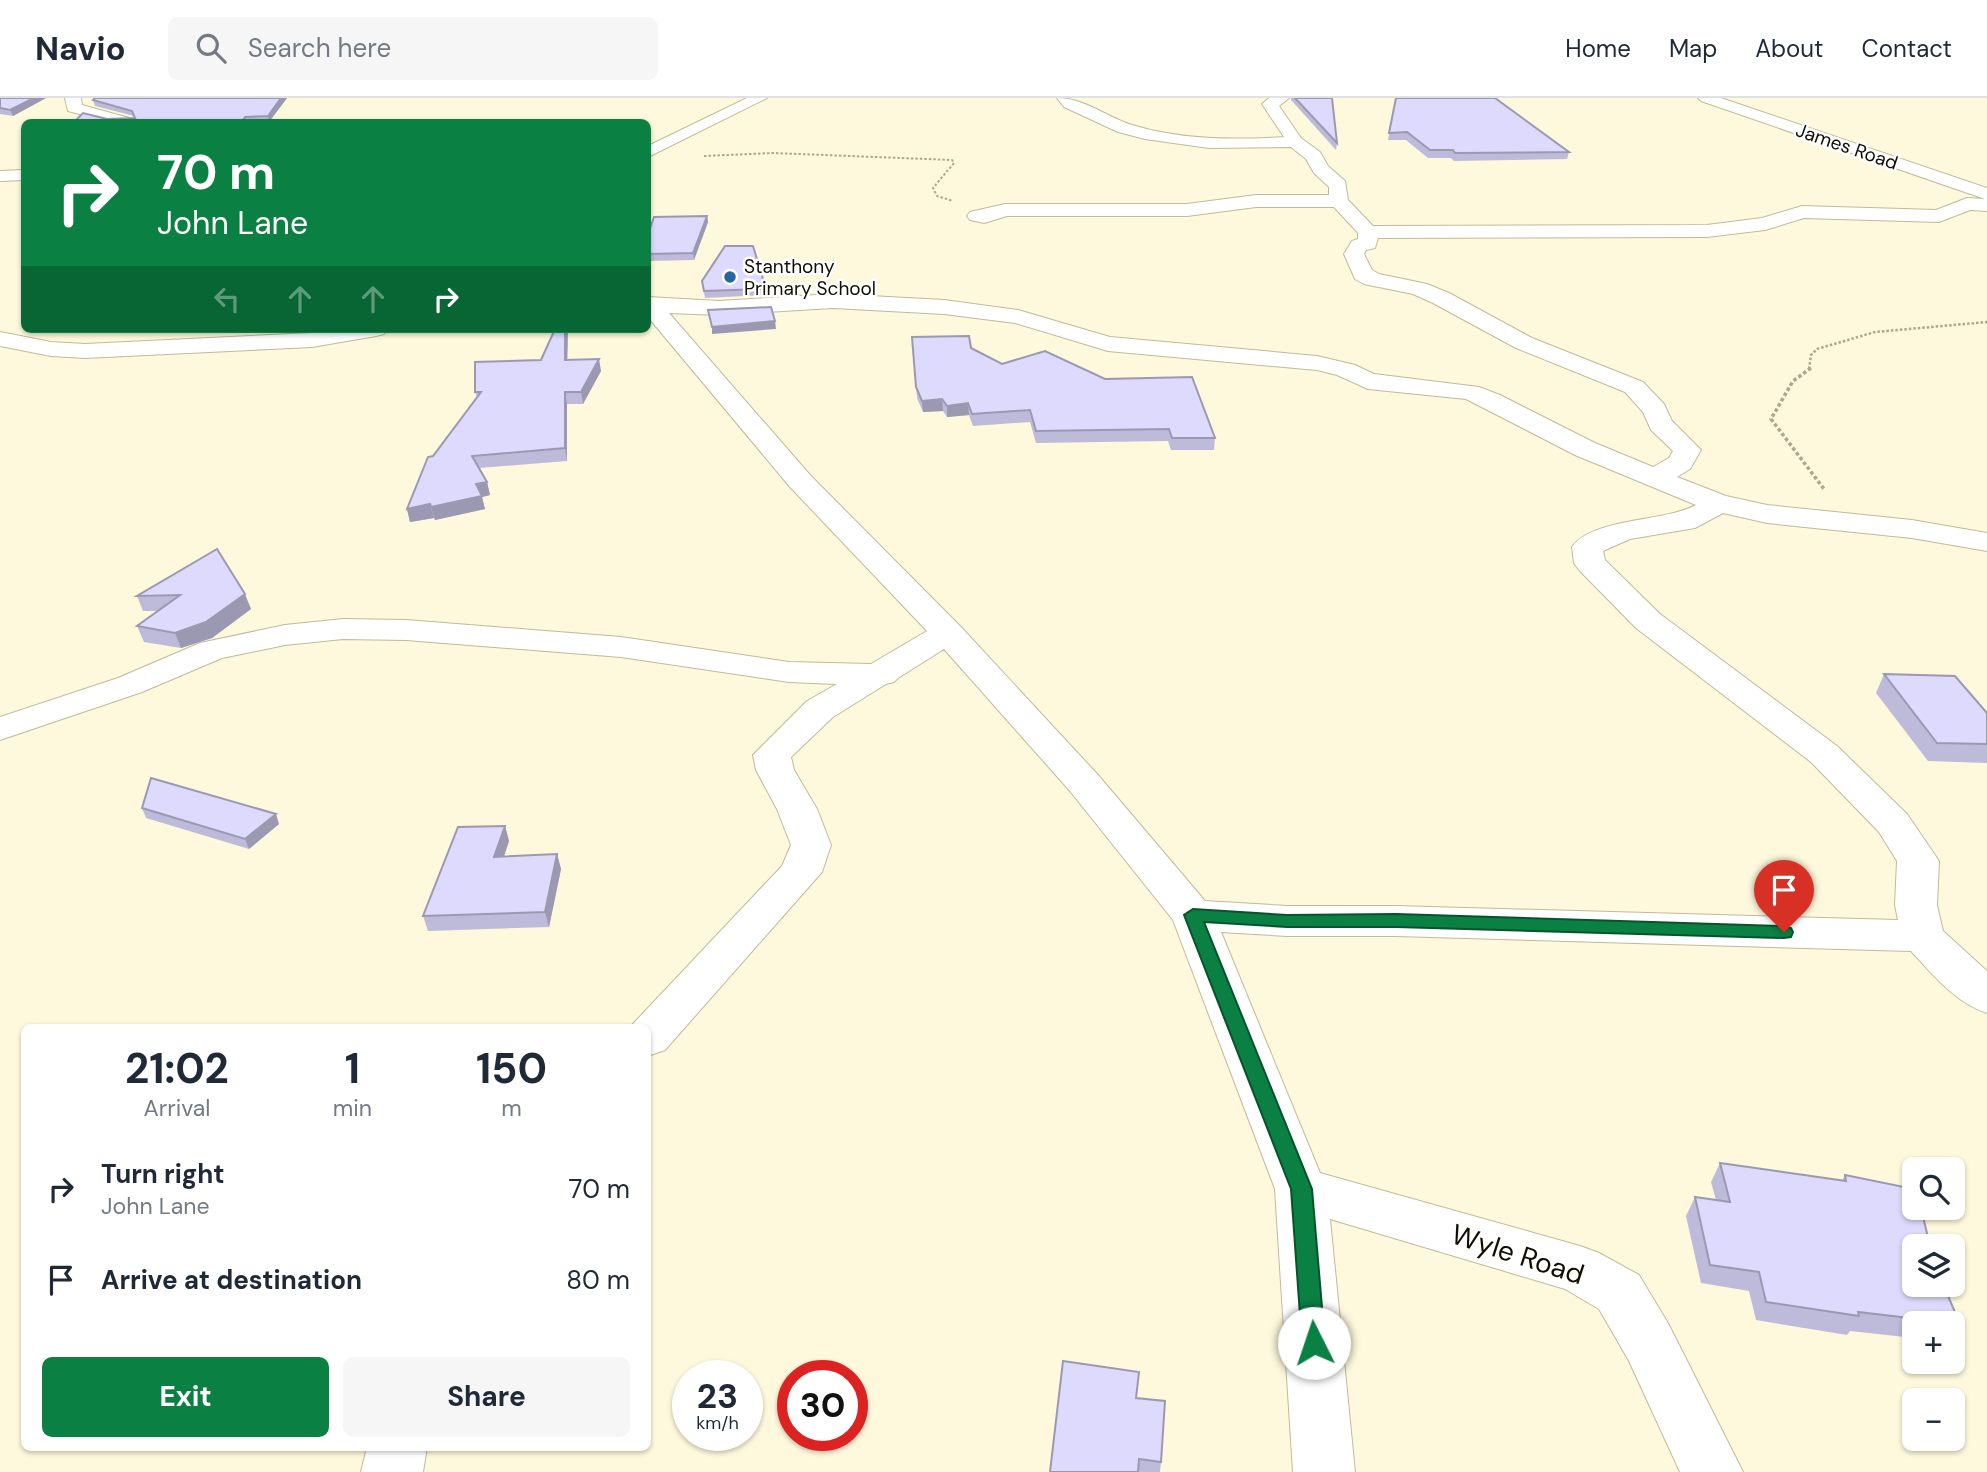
<!DOCTYPE html>
<meta charset="utf-8">
<style>
body{margin:0;font-family:"DM Sans",sans-serif;background:#f6f6f7;color:#1f2937;height:100vh;display:flex;flex-direction:column;font-size:26px;white-space:nowrap}
*{box-sizing:border-box;margin:0}
p{font-size:23px;color:#747a83}
.icon{flex:none;width:38px;height:38px;fill:none;stroke:currentColor;stroke-width:2;stroke-linecap:round;stroke-linejoin:round}
.map{position:relative;flex:1;overflow:hidden}
.panel{position:absolute;left:21px;top:926px;width:630px;height:427px;display:flex;flex-direction:column;background:#fff;border-radius:10px;box-shadow:0 2px 5px #0004}
.panel>*{flex:none}
.banner{position:absolute;left:21px;top:21px;width:630px;height:214px;border-radius:10px;box-shadow:0 2px 5px #0004;background:#0b8043;color:#fff;overflow:hidden}
.controls{position:absolute;left:1902px;top:1059px;display:grid;gap:14px}
.controls a{display:grid;place-items:center;width:63px;height:63px;border-radius:10px;background:#fff;box-shadow:0 2px 5px #0004;font-size:35px}
.speed{position:absolute;left:672px;top:1262px;display:flex;gap:14px;font-size:35px;font-weight:700;text-align:center}
.speed>*{display:grid;place-content:center;width:91px;height:91px;border-radius:50%;background:#fff;box-shadow:0 2px 5px #0004;line-height:1}
.speed small{font-size:18px;font-weight:400}
.speed .limit{border:10px solid #d22;background:#fff;color:#111}
.pin{position:absolute;display:grid;place-items:center;width:60px;height:60px;color:#fff;margin:-72px -30px;border-radius:50% 50% 50% 0;rotate:-45deg;box-shadow:0 0 7px #0007}
.pin .icon{rotate:45deg}
.me{position:absolute;width:77px;margin:-38px;rotate:356deg;stroke-linejoin:round;filter:drop-shadow(0 0 5px #0008)}
.turn{display:flex;align-items:center;gap:24px;height:147px;padding:0 21px;font-size:32px}
.turn .icon{width:91px;height:91px;stroke-width:2.5}
.turn b{display:block;font-size:49px;line-height:60px}
.lanes{display:flex;align-items:center;height:66px;padding:0 21px;background:#0003;justify-content:center;gap:35px;direction:ltr}
.lanes .off{opacity:.35}
.eta{display:flex;justify-content:space-evenly;align-items:center;height:119px;text-align:center}
.eta b{font-size:42px;font-weight:700;line-height:49px}
.cta{display:flex;gap:14px;margin-top:auto;padding:14px 21px}
.cta a{flex:1;height:80px;border-radius:10px;background:#0b8043;color:#fff;font-size:28px;font-weight:700;line-height:80px;text-align:center}
.cta a+a{background:#f6f6f7;color:#1f2937}
ul{padding:0;list-style:none}
li{display:flex;align-items:center;gap:21px;height:91px;padding:0 21px}
li div{flex:1}
li b{display:block;font-size:26px}
li em{font-style:normal}
header{display:flex;align-items:center;gap:42px;box-sizing:border-box;height:98px;padding:0 35px;background:#fff;border-bottom:2px solid #e0e1e3}
header strong{font-size:33px}
nav{display:flex;gap:38px;margin-inline-start:auto;font-size:24px}
.search{width:490px;height:63px;background:#f6f6f7;display:flex;align-items:center;gap:18px;box-sizing:border-box;padding:0 24px;border-radius:10px;color:#747a83;font-size:26px}
.map>svg:first-child{display:block}
.lines{fill:none;stroke-linecap:round;stroke-linejoin:round}
.minor-casing{stroke:#c1ba99;stroke-width:2}
.path-far2{stroke:#aba791;stroke-width:2;stroke-dasharray:2.5 2;stroke-linecap:butt}
.path-far1{stroke:#aba791;stroke-width:2.5;stroke-dasharray:2.5 2;stroke-linecap:butt}
.path{stroke:#aba791;stroke-width:3.5;stroke-dasharray:3.5 2.5;stroke-linecap:butt}
.minor{fill:#fff;fill-rule:evenodd}
.wall{fill:#bebbda}
.shaded-wall{fill:#9b99b2}
.building{fill:#dddafe;stroke:#9b99b2;stroke-width:2}
.route{fill:#0b8043;stroke:#07532c;stroke-width:2}
.poi-dot{fill:#28679e;stroke:#fff;stroke-width:2.5}
.labels{text-anchor:middle;stroke-width:5;stroke-linejoin:round;paint-order:stroke}
.far-street-label{font-size:19px;fill:#110f04;stroke:#fff}
.far-poi-label{font-size:19px;fill:#110f04;stroke:#fff;text-anchor:start}
.near-street-label{font-size:28px;fill:#110f04;stroke:#fff}
</style>
<header>
<strong>Navio</strong>
<div class="search"><svg class="icon" aria-label="search" viewBox="0 0 24 24"><circle cx="10" cy="10" r="6"/><path d="M15 15l6 6"/></svg>Search here</div>
<nav><a>Home</a><a>Map</a><a>About</a><a>Contact</a></nav>
</header>
<div class="map">
<svg width="1987" height="1374" viewBox="0 0 1987 1374">
<rect width="100%" height="100%" fill="#fef8dc"/>
<g class="lines">
<g class="minor-casing">
<g id="minor">
<path d="M65 0H81L82 7 133 21 135 24H110L68 13Z"/>
<path d="M747 0H767L648 59V48Z"/>
<path d="M1057 0C1084 0 1107 19 1132 27 1181 42 1233 42 1284 39L1262 6 1269 0H1289L1279 8 1301 40 1320 54 1328 68 1345 83 1348 102 1373 128 1707 127 1762 120 1802 108 1936 112 1967 100 1985 101 1701 3 1698 0H1721L1987 90V113L1970 112 1939 124 1804 120 1765 132 1707 139 1378 140 1375 150 1366 152 1364 156 1372 172 1379 176 1427 186 1449 195 1532 240 1643 284 1664 306 1672 323 1701 352 1690 371 1677 379 1726 398 1767 407 1912 422 1987 435V453L1912 440 1767 425 1723 415 1695 430 1630 441 1603 453 1605 462 1660 516 1837 648 1907 716 1939 763 1937 807 1943 833 1987 873V915C1956 905 1933 877 1911 853L1396 838H1287L1221 834 1320 1075 1580 1148 1599 1155 1639 1177 1669 1227 1743 1374H1680L1629 1263 1599 1211 1565 1191 1330 1121 1355 1374H1293L1275 1091 1173 822 1070 693 944 551 898 580 894 584 886 586 833 619 791 659 794 672 817 711 831 747 822 774 665 952 648 958V929L631 928 782 768 791 747 777 711 756 672 753 657 807 603 837 586 789 584 621 559 406 542 343 541 285 547 222 560 142 594 0 642V619L118 580 200 545 285 527 343 521 406 522 621 539 789 564 871 566 927 533 790 389 648 219V199L719 203 833 196 944 202 1018 212 1110 239 1317 258 1355 267 1374 276 1479 289 1500 297 1595 345 1653 369 1669 360 1673 353 1651 332 1643 314 1625 294 1516 250 1433 205 1413 196 1364 186 1355 181 1344 156 1352 143 1358 141V135L1334 109H1256L1187 118H1007L984 125 970 122 967 118 970 114 1005 106H1187L1256 97H1329V89L1314 75 1306 61 1291 49 1209 50 1145 41 1118 34 1064 9ZM833 210 944 216 1015 225 1108 253 1317 272 1337 277 1368 291 1466 301 1575 357 1696 407C1664 424 1592 420 1572 449L1574 465 1579 472 1636 530 1811 664 1879 734 1897 763 1895 807 1898 822 1396 808H1287L1205 803 1098 677 960 528 810 377 669 215 719 217Z"/>
<path d="M24 72V82L0 83V73Z"/>
<path d="M335 231H388L384 236 376 238 312 249 85 260 51 258 0 248V234L51 244 85 246 312 235Z"/>
<path d="M367 1349H427L423 1374H361Z"/>
</g>
</g>
<path class="path-far2" d="M704 58 773 55 952 62 954 65 933 90 937 98 953 103"/>
<path class="path-far1" d="M1809 271 1811 257 1817 251 1875 234 1987 224"/>
<path class="path" d="M1811 270 1793 283 1771 321 1824 391"/>
<use href="#minor" class="minor"/>
</g>
<g class="wall">
<path d="M0 0H46L13 18 0 16Z"/>
<path d="M287 0 269 24H74L107 21 135 20 134 18 95 8 93 2Z"/>
<path d="M1291 0H1332L1337 45 1336 52 1291 2Z"/>
<path d="M1396 0 1569 54 1567 61 1454 63 1451 60H1428L1406 42H1388Z"/>
<path d="M707 118 708 124 694 162 648 163V136Z"/>
<path d="M702 183 766 191V197L705 200Z"/>
<path d="M555 231H568L567 261 601 273 583 306H567V363L479 370 487 384 490 397 482 399 485 411 435 422 434 420 410 424 407 411 433 358 477 299 475 294 541 262Z"/>
<path d="M912 239 971 250 1002 266 1215 340 1214 352H1171L1168 343 1036 345 1030 324 973 328 969 317 947 319 943 313 923 314 917 300Z"/>
<path d="M217 451 251 511 212 540 181 550 144 544 137 528 159 513H143L137 498Z"/>
<path d="M1884 576 1987 615V665L1928 663 1876 595Z"/>
<path d="M142 710 279 726 249 751 146 720Z"/>
<path d="M505 728 509 743 504 759 557 756 561 771 549 829 428 833 423 818Z"/>
<path d="M1720 1065 1842 1083 1845 1077 1914 1148 1960 1226 1953 1235V1225H1914V1240L1850 1233 1847 1237 1756 1222 1749 1193 1701 1185 1686 1118 1695 1099 1716 1102 1711 1084Z"/>
<path d="M1136 1300 1161 1364 1160 1374H1050Z"/>
</g>
<g class="shaded-wall">
<path d="M34 0H46L13 18 10 12Z"/>
<path d="M281 0H287L269 24 268 18Z"/>
<path d="M707 118 708 124 694 162 693 155Z"/>
<path d="M775 223 776 231 712 236V229Z"/>
<path d="M565 231H568L567 274 565 262Z"/>
<path d="M599 261 601 273 583 306 581 294Z"/>
<path d="M565 294 567 306V363L565 350Z"/>
<path d="M942 301 943 313 923 314 922 303Z"/>
<path d="M968 305 969 317 947 319V308Z"/>
<path d="M487 384 490 397 482 399 485 411 435 422 431 409 476 386Z"/>
<path d="M430 406 434 420 410 424 407 411Z"/>
<path d="M245 496 251 511 212 540 181 550 175 535Z"/>
<path d="M276 716 279 726 249 751 245 741Z"/>
<path d="M505 728 509 743 498 775 494 759Z"/>
<path d="M557 756 561 771 549 829 545 814Z"/>
</g>
<g class="building">
<path d="M0 0H34L10 12 0 10Z"/>
<path d="M95 0H281L268 18 245 19 242 24H74L83 15 107 21 135 20 132 13 93 2Z"/>
<path d="M1295 0H1332L1337 45Z"/>
<path d="M1396 0H1495L1569 54 1455 55 1453 52H1430L1407 34 1389 35Z"/>
<path d="M707 118 693 155 648 156V136L654 119Z"/>
<path d="M725 148H753L766 191 704 193 702 183Z"/>
<path d="M771 209 775 223 712 229 708 212Z"/>
<path d="M555 231H565V262L599 261 581 294H565V350L472 358 487 384 476 386 482 398 431 409 430 406 407 411 428 359 433 358 481 294H475V264L541 262Z"/>
<path d="M969 238 971 250 1002 266 1045 253 1105 281 1192 279 1215 340H1172L1169 331 1036 333 1030 312 972 316 968 305 947 308 942 301 922 303 916 289 912 239Z"/>
<path d="M217 451 245 496 206 524 175 535 137 528 180 497 137 498Z"/>
<path d="M1884 576 1955 578 1987 615V646L1937 645Z"/>
<path d="M151 680 276 716 245 741 142 710Z"/>
<path d="M505 728 494 759 557 756 545 814 423 818 458 729Z"/>
<path d="M1720 1065 1846 1083 1845 1077 1914 1091V1110H1921L1930 1148H1914V1186H1943L1960 1226 1858 1214 1859 1218 1766 1204 1759 1174 1710 1167 1695 1099 1730 1104Z"/>
<path d="M1063 1263 1139 1274 1136 1300 1165 1303 1161 1364 1139 1361 1138 1374H1050Z"/>
</g>
<path class="route" d="M1193 811 1287 817 1396 816 1784 828 1791 830 1793 834 1791 839 1784 840 1396 829H1287L1204 824 1312 1091 1325 1245 1322 1253 1314 1256 1305 1253 1302 1245 1291 1091 1184 817Z"/>
<circle class="poi-dot" cx="730" cy="179" r="7"/>
<g class="labels">
<g class="far-street-label">
<text transform="translate(1847 48) rotate(19)" y="7">James Road</text>
</g>
<g class="far-poi-label">
<text x="744" y="175">Stanthony<tspan x="744" dy="22">Primary School</tspan></text>
</g>
<g class="near-street-label">
<text transform="translate(1518 1156) rotate(18)" y="10">Wyle Road</text>
</g>
</g>
</svg>
<div class="controls">
<a><svg class="icon" aria-label="search" viewBox="0 0 24 24"><circle cx="10" cy="10" r="6"/><path d="M15 15l6 6"/></svg></a>
<a><svg class="icon" aria-label="layers" viewBox="0 0 24 24"><path d="M12 4l9 5-9 5-9-5zM3 14l9 5 9-5"/></svg></a>
<a>+</a>
<a>−</a>
</div>
<div class="speed"><div>23<small>km/h</small></div><div class="limit">30</div></div>
<div class="pin" style="left:1784px;top:834px;background:#d93025"><svg class="icon" aria-label="arrive" viewBox="0 0 24 24"><path d="M6 21V4h12l-3 4 3 4H6"/></svg></div>
<svg class="me" style="left:1314px;top:1245px" viewBox="-20 -20 40 40"><circle r="19" fill="#fff"/><path d="M0-13L10 11 0 6-10 11z" fill="#0b8043"/></svg>
<div class="banner">
<div class="turn"><svg class="icon" aria-label="right" viewBox="0 0 24 24"><path d="M7 20v-9h11M14 6l5 5-5 5"/></svg><div><b>70 m</b>John Lane</div></div>
<div class="lanes"><svg class="icon off" aria-label="left" viewBox="0 0 24 24"><path d="M17 20v-9H6M10 6l-5 5 5 5"/></svg><svg class="icon off" aria-label="ahead" viewBox="0 0 24 24"><path d="M12 20V5M6 11l6-6 6 6"/></svg><svg class="icon off" aria-label="ahead" viewBox="0 0 24 24"><path d="M12 20V5M6 11l6-6 6 6"/></svg><svg class="icon" aria-label="right" viewBox="0 0 24 24"><path d="M7 20v-9h11M14 6l5 5-5 5"/></svg></div>
</div>
<section class="panel">
<div class="eta">
<div><b>21:02</b><p>Arrival</p></div>
<div><b>1</b><p>min</p></div>
<div><b>150</b><p>m</p></div>
</div>
<ul>
<li><svg class="icon" aria-label="right" viewBox="0 0 24 24"><path d="M7 20v-9h11M14 6l5 5-5 5"/></svg><div><b>Turn right</b><p>John Lane</p></div><em>70 m</em></li>
<li><svg class="icon" aria-label="arrive" viewBox="0 0 24 24"><path d="M6 21V4h12l-3 4 3 4H6"/></svg><div><b>Arrive at destination</b></div><em>80 m</em></li>
</ul>
<div class="cta"><a>Exit</a><a>Share</a></div>
</section>
</div>
